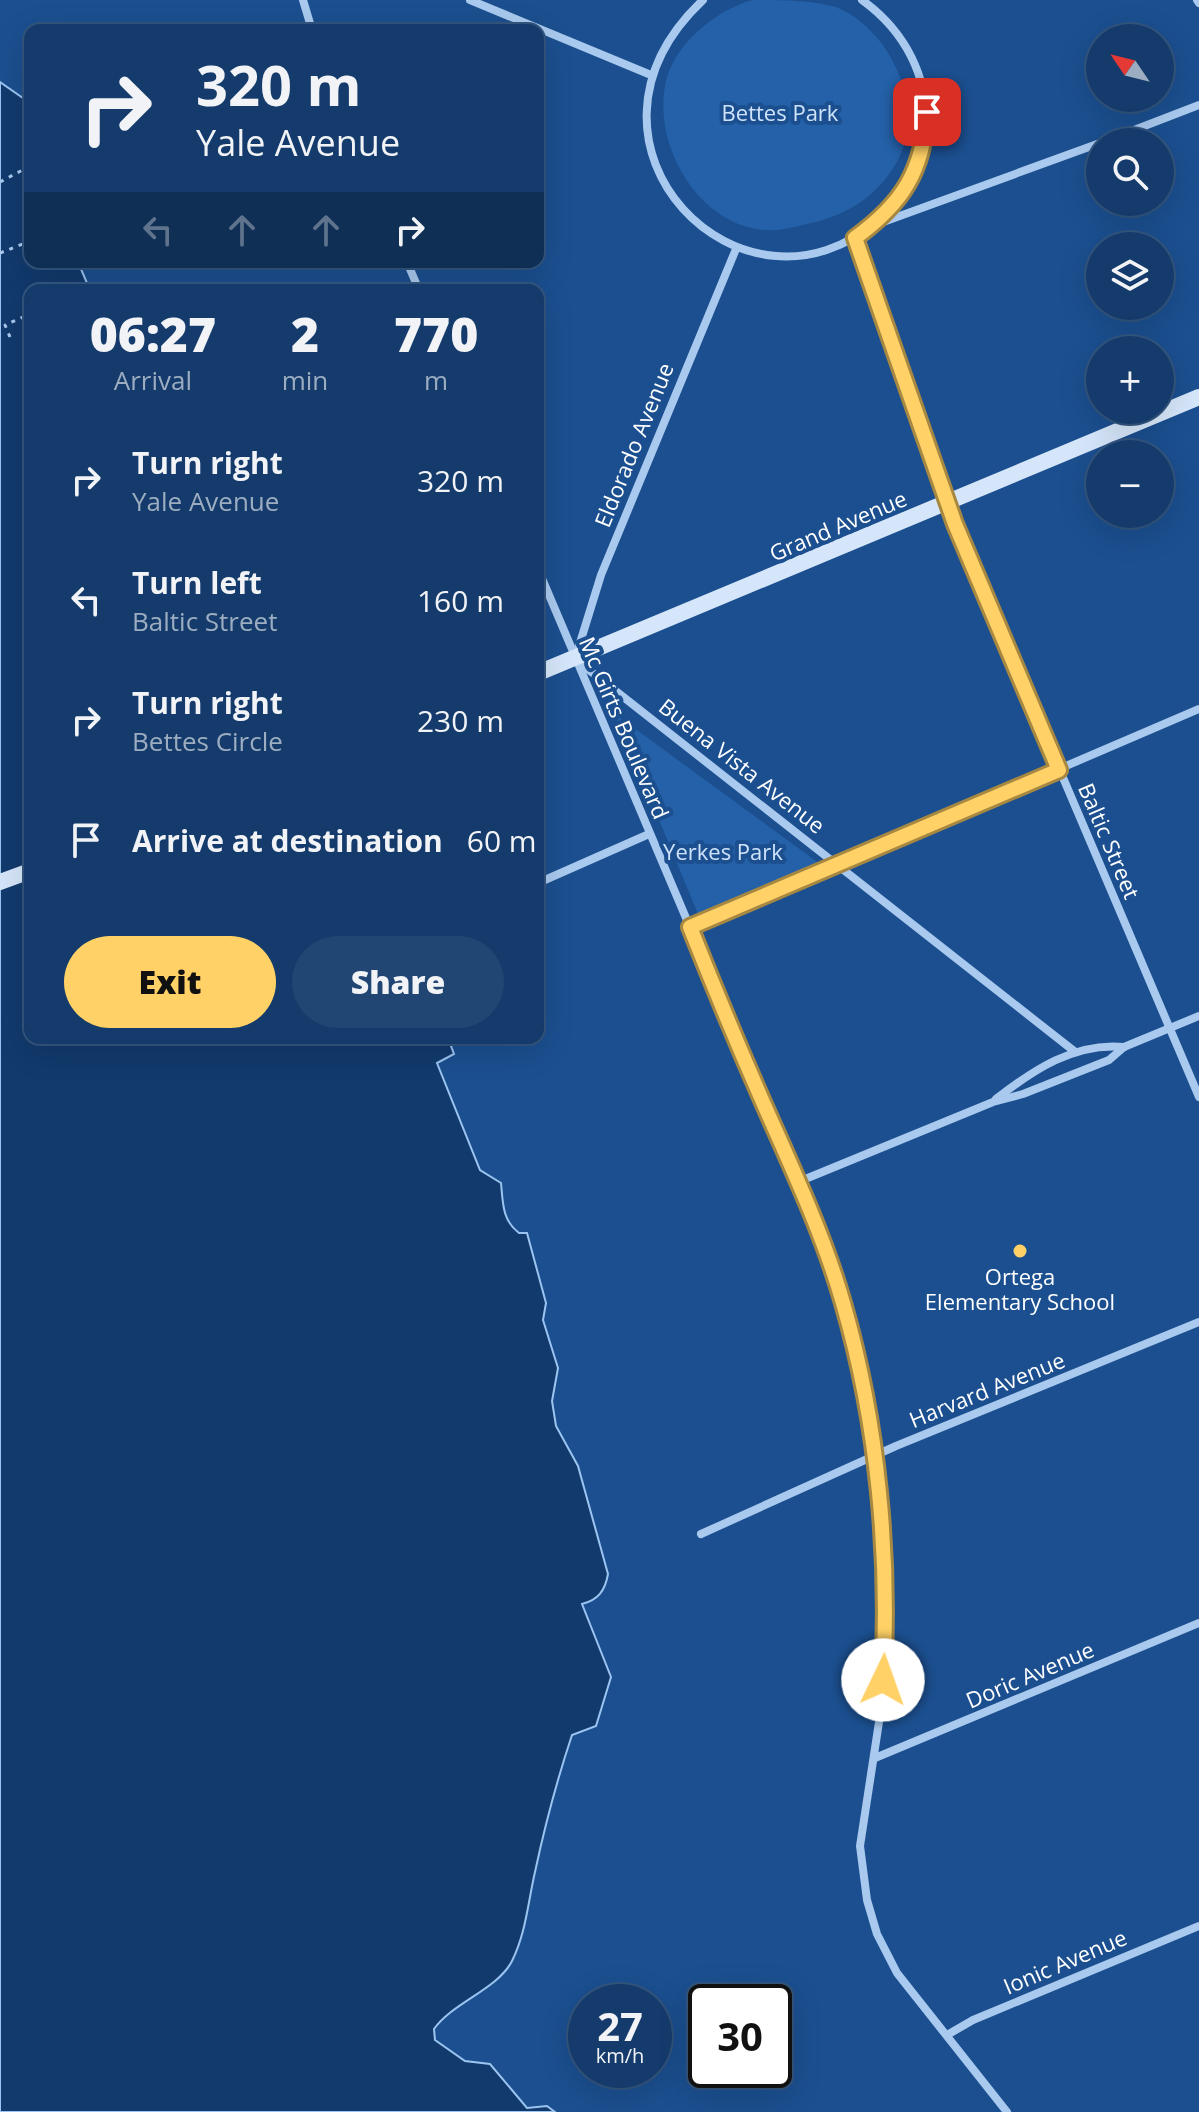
<!DOCTYPE html>
<meta charset="utf-8">
<style>
body{margin:0;font-family:"Open Sans",sans-serif;background:#214673;color:#f1f3f6;height:100vh;display:flex;flex-direction:column;font-size:30px;white-space:nowrap}
*{box-sizing:border-box;margin:0}
p{font-size:26px;color:#9dadc1}
.icon{flex:none;width:44px;height:44px;fill:none;stroke:currentColor;stroke-width:2;stroke-linecap:round;stroke-linejoin:round}
.map{position:relative;flex:1;overflow:hidden}
.side{position:absolute;left:24px;top:284px;width:520px;height:760px;display:flex;flex-direction:column;background:#143b6b;border-radius:16px;box-shadow:0 8px 32px #0002,0 0 0 2px #33557e}
.side>*{flex:none}
.banner{position:absolute;left:24px;top:24px;width:520px;height:244px;border-radius:16px;box-shadow:0 8px 32px #0002,0 0 0 2px #33557e;background:#143b6b;color:#f1f3f6;overflow:hidden}
.needle{width:52px;rotate:305deg}
.tools{position:absolute;left:1086px;top:24px;display:grid;gap:16px}
.tools a{display:grid;place-items:center;width:88px;height:88px;border-radius:50%;background:#143b6b;box-shadow:0 8px 32px #0002,0 0 0 2px #33557e;font-size:40px}
.speed{position:absolute;left:568px;top:1984px;display:flex;gap:16px;font-size:40px;font-weight:700;text-align:center}
.speed>*{display:grid;place-content:center;width:104px;height:104px;border-radius:50%;background:#143b6b;box-shadow:0 8px 32px #0002,0 0 0 2px #33557e;line-height:1}
.speed small{font-size:20px;font-weight:400}
.speed .limit{border:4px solid #111;border-radius:12px;background:#fff;color:#111}
.pin{position:absolute;display:grid;place-items:center;width:68px;height:68px;color:#fff;margin:-34px;border-radius:16px;box-shadow:0 4px 12px #0006}
.me{position:absolute;width:88px;margin:-44px;rotate:3deg;stroke-linejoin:round;filter:drop-shadow(0 0 6px #0008)}
.turn{display:flex;align-items:center;gap:28px;height:168px;padding:0 40px;font-size:36px}
.turn .icon{width:104px;height:104px;stroke-width:2.5}
.turn b{display:block;font-size:56px;line-height:68px}
.lanes{display:flex;align-items:center;height:76px;padding:0 40px;background:#0003;justify-content:center;gap:40px;direction:ltr}
.lanes .off{opacity:.35}
.eta{display:flex;justify-content:space-evenly;align-items:center;height:136px;text-align:center}
.eta b{font-size:48px;font-weight:800;line-height:56px}
.action{display:flex;gap:16px;margin-top:auto;padding:16px 40px}
.action a{flex:1;height:92px;border-radius:48px;background:#ffd166;color:#111;font-size:32px;font-weight:800;line-height:92px;text-align:center}
.action a+a{background:#214673;color:#f1f3f6}
ul{padding:0;list-style:none}
li{display:flex;align-items:center;gap:24px;height:120px;padding:0 40px}
li div{flex:1}
li b{display:block;font-size:30px}
li em{font-style:normal}
.map>svg:first-child{display:block}
.green{fill:#2461a8}
.water{fill:#123a6d;stroke:#9cc4f0;stroke-width:2}
.lines{fill:none;stroke-linecap:round;stroke-linejoin:round}
.path{stroke:#a9c9ee;stroke-width:3;stroke-dasharray:4 6;stroke-linecap:butt}
.minor{stroke:#a9c9ee;stroke-width:8}
.secondary{stroke:#d6e6fa;stroke-width:16}
.route-casing{stroke:#a68842;stroke-width:20}
.route{stroke:#ffd166;stroke-width:14}
.poi-dot{fill:#ffd166;stroke:#1b4f8f;stroke-width:3}
.labels{text-anchor:middle;stroke-width:8;stroke-linejoin:round;paint-order:stroke}
.park-label{font-size:22px;fill:#cfe3fa;stroke:#1b4f8f}
.street-label{font-size:22px;fill:#fff;stroke:#1b4f8f}
.poi-label{font-size:22px;fill:#fff;stroke:#1b4f8f}
</style>
<div class="map">
<svg width="1199" height="2112" viewBox="0 0 1199 2112">
<rect width="100%" height="100%" fill="#1b4f8f"/>
<g class="green">
<path d="M752 0C780 0 810 0 836 7 894 30 930 117 892 170 872 200 842 217 807 224 797 226 787 229 777 230 705 235 653 151 665 86 672 45 715 11 752 0Z"/>
<path d="M615 714 820 864 698 914Z"/>
</g>
<path class="water" d="M0 82 30 103V130L26 132 30 142V262H78L90 290H30V1038H448L454 1054 437 1063 480 1170 501 1183C503 1203 502 1220 519 1233H527L546 1303 543 1320 558 1368 552 1401 556 1426 578 1466 608 1574C605 1591 598 1600 582 1604L611 1677 596 1726 572 1735C557 1780 545 1825 535 1872 528 1902 526 1933 512 1961 498 1989 452 2003 434 2029L435 2040 465 2061 490 2064 527 2108 547 2106 555 2112H0Z"/>
<g class="lines">
<g class="path">
<path d="M0 182 30 166"/>
<path d="M0 253 30 241"/>
<path d="M83 290 89 288"/>
<path d="M10 337 5 325 30 314"/>
</g>
<g class="minor">
<path d="M303 0 312 30"/>
<path d="M470 0 651 75"/>
<path d="M703 0C549 145 745 339 879 219 905 196 924 165 926 130 929 77 905 31 862 0"/>
<path d="M1197 0 1199 3"/>
<path d="M1103 142 1199 105"/>
<path d="M875 225 1100 143"/>
<path d="M855 238 955 524 1199 1097"/>
<path d="M736 249 601 575 575 659 1074 1051"/>
<path d="M407 262 419 290"/>
<path d="M538 569 798 1182 843 1302 867 1406 876 1473 887 1608 881 1709 860 1846 867 1900 877 1934 897 1973 1007 2112"/>
<path d="M538 883 649 834"/>
<path d="M690 927 1199 709"/>
<path d="M996 1099C1033 1070 1075 1042 1124 1047"/>
<path d="M798 1182 993 1102 1023 1094 1109 1060 1124 1047 1199 1016"/>
<path d="M701 1534 896 1446 1199 1322"/>
<path d="M875 1758 1199 1623"/>
<path d="M947 2035 973 2020 1199 1926"/>
</g>
<g class="secondary">
<path d="M538 673 1199 397"/>
<path d="M0 882 30 871"/>
</g>
</g>
<g class="lines">
<g class="route-casing">
<path id="route" d="M883 1680C890 1555 878 1424 843 1303 823 1233 791 1166 762 1100 737 1043 713 985 690 927L1059 770 955 524 855 238C903 203 923 171 927 112"/>
</g>
<use href="#route" class="route"/>
</g>
<circle class="poi-dot" cx="1020" cy="1251" r="8"/>
<g class="labels">
<g class="park-label">
<text x="780" y="121">Bettes Park</text>
<text x="723" y="860">Yerkes Park</text>
</g>
<g class="street-label">
<text transform="translate(634 445) rotate(-68)" y="8">Eldorado Avenue</text>
<text transform="translate(838 526) rotate(-23)" y="8">Grand Avenue</text>
<text transform="translate(624 728) rotate(67)" y="8">Mc Girts Boulevard</text>
<text transform="translate(742 766) rotate(38)" y="8">Buena Vista Avenue</text>
<text transform="translate(1109 841) rotate(67)" y="8">Baltic Street</text>
<text transform="translate(987 1390) rotate(-22)" y="8">Harvard Avenue</text>
<text transform="translate(1030 1675) rotate(-23)" y="8">Doric Avenue</text>
<text transform="translate(1065 1962) rotate(-23)" y="8">Ionic Avenue</text>
</g>
<g class="poi-label">
<text x="1020" y="1285">Ortega<tspan x="1020" dy="25">Elementary School</tspan></text>
</g>
</g>
</svg>
<div class="tools">
<a><svg class="needle" viewBox="-14 -14 28 28"><path d="M0-13l5 13h-10z" fill="#e53935"/><path d="M0 13l5-13h-10z" fill="#9dadc1"/></svg></a>
<a><svg class="icon" aria-label="search" viewBox="0 0 24 24"><circle cx="10" cy="10" r="6"/><path d="M15 15l6 6"/></svg></a>
<a><svg class="icon" aria-label="layers" viewBox="0 0 24 24"><path d="M12 4l9 5-9 5-9-5zM3 14l9 5 9-5"/></svg></a>
<a>+</a>
<a>−</a>
</div>
<div class="speed"><div>27<small>km/h</small></div><div class="limit">30</div></div>
<div class="pin" style="left:927px;top:112px;background:#d93025"><svg class="icon" aria-label="arrive" viewBox="0 0 24 24"><path d="M6 21V4h12l-3 4 3 4H6"/></svg></div>
<svg class="me" style="left:883px;top:1680px" viewBox="-20 -20 40 40"><circle r="19" fill="#fff"/><path d="M0-13L10 11 0 6-10 11z" fill="#ffd166"/></svg>
<div class="banner">
<div class="turn"><svg class="icon" aria-label="right" viewBox="0 0 24 24"><path d="M7 20v-9h11M14 6l5 5-5 5"/></svg><div><b>320 m</b>Yale Avenue</div></div>
<div class="lanes"><svg class="icon off" aria-label="left" viewBox="0 0 24 24"><path d="M17 20v-9H6M10 6l-5 5 5 5"/></svg><svg class="icon off" aria-label="ahead" viewBox="0 0 24 24"><path d="M12 20V5M6 11l6-6 6 6"/></svg><svg class="icon off" aria-label="ahead" viewBox="0 0 24 24"><path d="M12 20V5M6 11l6-6 6 6"/></svg><svg class="icon" aria-label="right" viewBox="0 0 24 24"><path d="M7 20v-9h11M14 6l5 5-5 5"/></svg></div>
</div>
<section class="side">
<div class="eta">
<div><b>06:27</b><p>Arrival</p></div>
<div><b>2</b><p>min</p></div>
<div><b>770</b><p>m</p></div>
</div>
<ul>
<li><svg class="icon" aria-label="right" viewBox="0 0 24 24"><path d="M7 20v-9h11M14 6l5 5-5 5"/></svg><div><b>Turn right</b><p>Yale Avenue</p></div><em>320 m</em></li>
<li><svg class="icon" aria-label="left" viewBox="0 0 24 24"><path d="M17 20v-9H6M10 6l-5 5 5 5"/></svg><div><b>Turn left</b><p>Baltic Street</p></div><em>160 m</em></li>
<li><svg class="icon" aria-label="right" viewBox="0 0 24 24"><path d="M7 20v-9h11M14 6l5 5-5 5"/></svg><div><b>Turn right</b><p>Bettes Circle</p></div><em>230 m</em></li>
<li><svg class="icon" aria-label="arrive" viewBox="0 0 24 24"><path d="M6 21V4h12l-3 4 3 4H6"/></svg><div><b>Arrive at destination</b></div><em>60 m</em></li>
</ul>
<div class="action"><a>Exit</a><a>Share</a></div>
</section>
</div>
